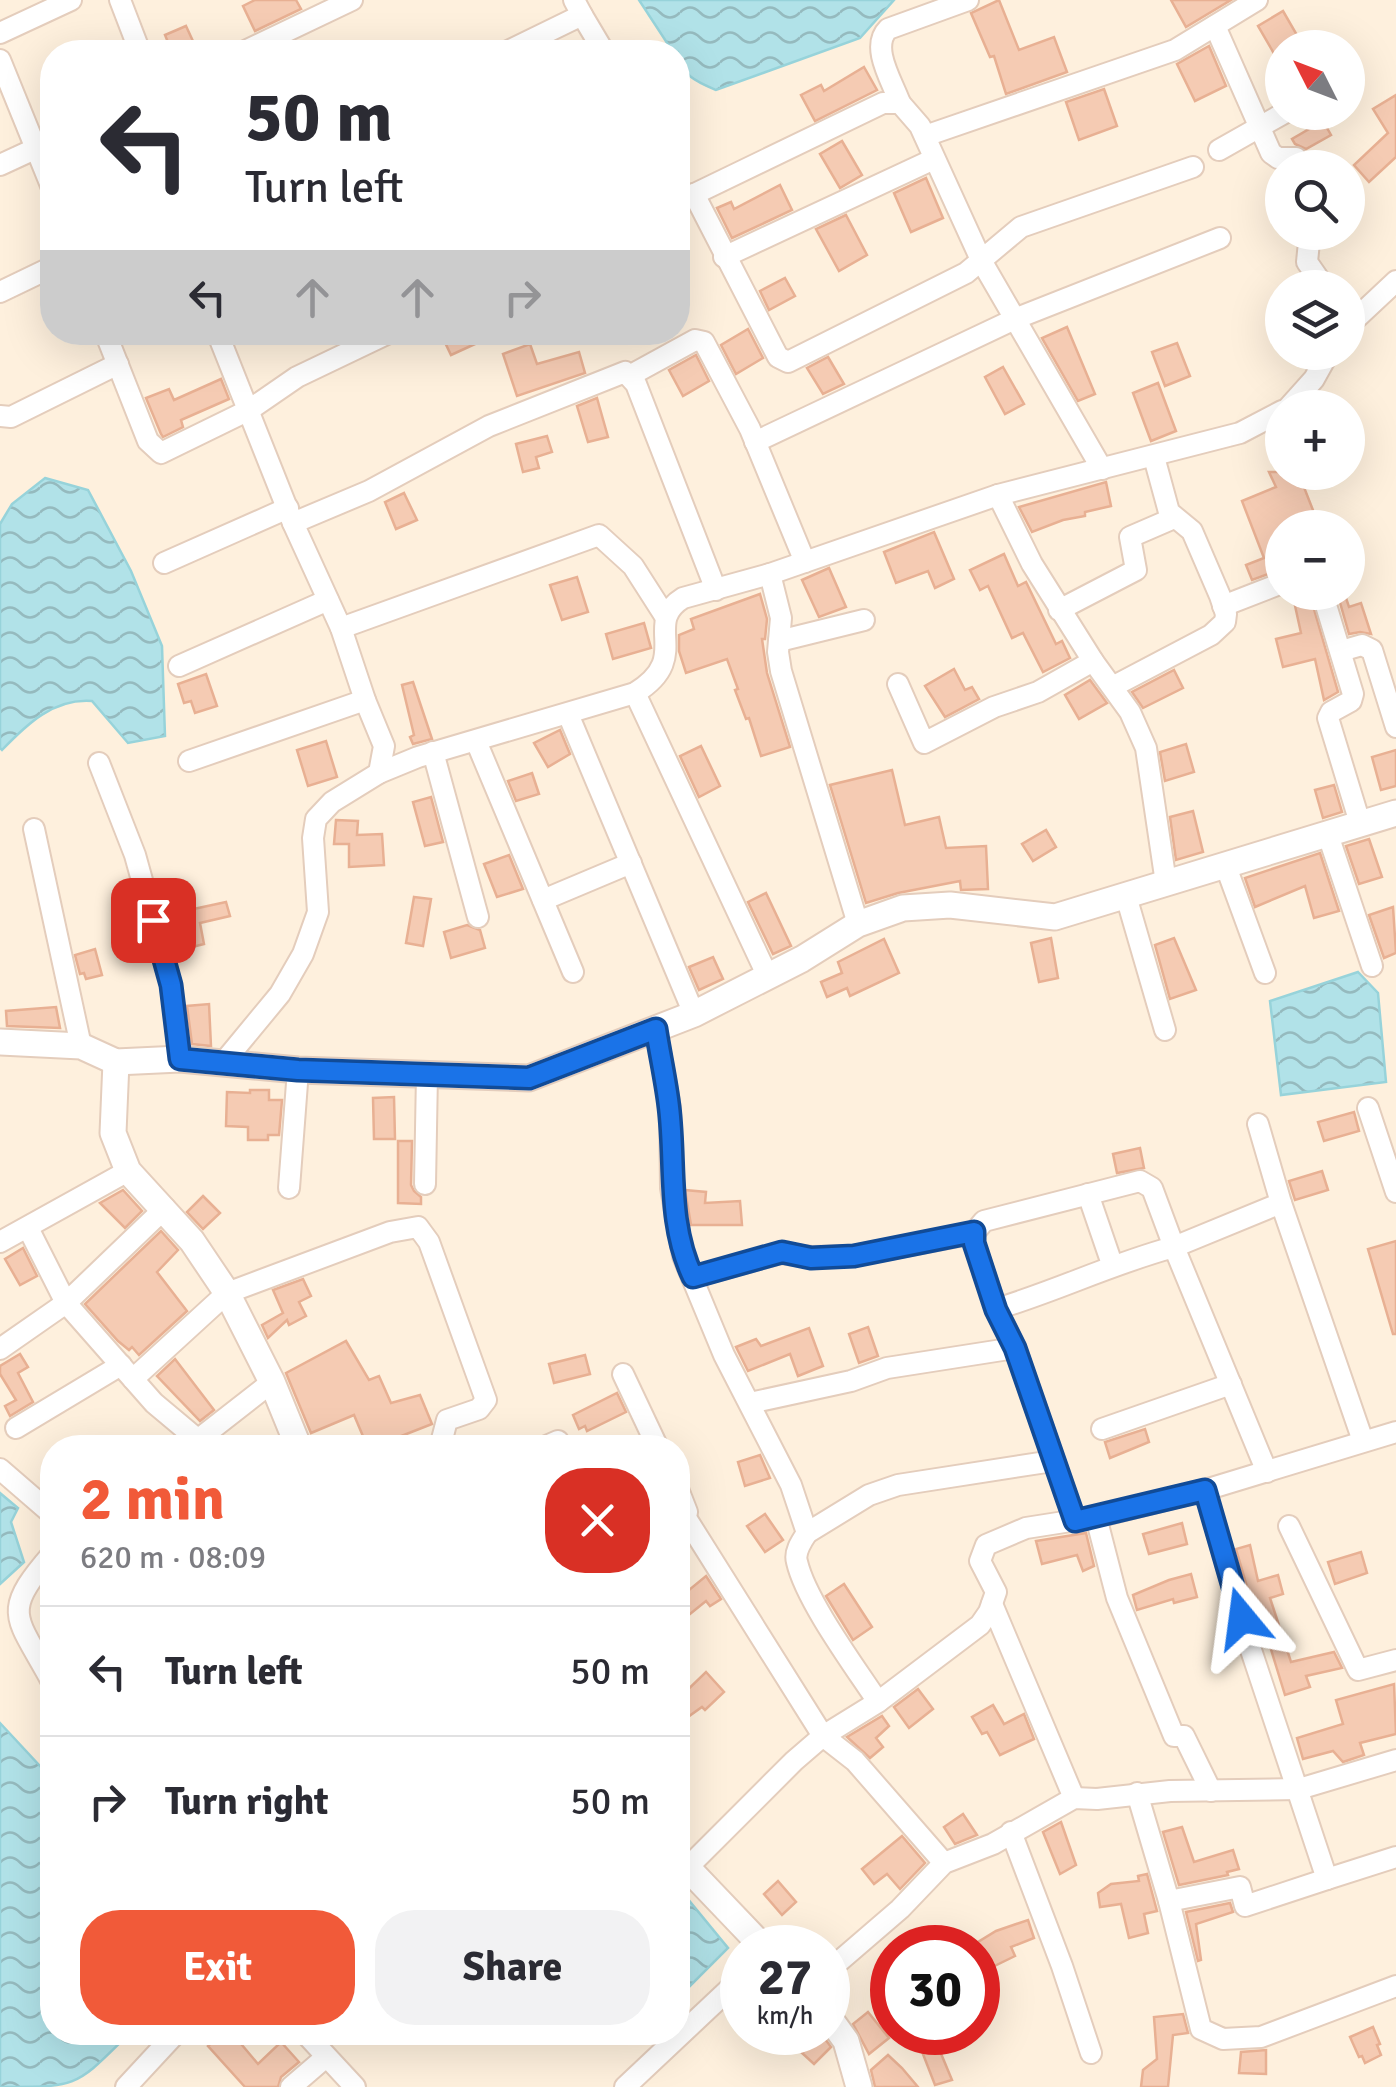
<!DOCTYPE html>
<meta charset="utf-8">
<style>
body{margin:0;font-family:Signika,sans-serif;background:#f2f2f3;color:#2b2b33;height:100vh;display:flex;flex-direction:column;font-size:38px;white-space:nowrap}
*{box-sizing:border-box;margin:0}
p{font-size:32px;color:#7c7c81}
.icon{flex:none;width:55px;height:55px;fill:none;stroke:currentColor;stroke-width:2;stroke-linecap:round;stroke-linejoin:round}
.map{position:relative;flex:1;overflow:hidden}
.drawer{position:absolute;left:40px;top:1435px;width:650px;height:610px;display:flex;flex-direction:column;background:#fff;border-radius:40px;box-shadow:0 10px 40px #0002}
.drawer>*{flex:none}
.hud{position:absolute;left:40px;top:40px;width:650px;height:305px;border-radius:40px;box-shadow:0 10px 40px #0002;background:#fff;color:#2b2b33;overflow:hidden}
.needle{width:65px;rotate:312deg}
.controls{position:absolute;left:1265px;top:30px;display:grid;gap:20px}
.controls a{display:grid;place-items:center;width:100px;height:100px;border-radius:50%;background:#fff;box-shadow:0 10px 40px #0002;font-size:50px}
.speed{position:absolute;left:720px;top:1925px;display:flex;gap:20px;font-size:50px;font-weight:700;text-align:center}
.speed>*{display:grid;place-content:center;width:130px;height:130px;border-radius:50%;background:#fff;box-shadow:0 10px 40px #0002;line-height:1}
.speed small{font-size:25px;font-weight:400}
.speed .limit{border:15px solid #d22;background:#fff;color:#111}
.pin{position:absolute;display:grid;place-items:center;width:85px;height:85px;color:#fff;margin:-42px;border-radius:20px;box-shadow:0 5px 15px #0006}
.me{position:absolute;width:110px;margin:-55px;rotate:344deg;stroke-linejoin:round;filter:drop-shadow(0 0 8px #0008)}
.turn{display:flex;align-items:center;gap:35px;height:210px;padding:0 40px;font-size:45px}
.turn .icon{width:130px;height:130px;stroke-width:2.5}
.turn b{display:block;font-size:70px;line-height:85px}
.lanes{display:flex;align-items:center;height:95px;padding:0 40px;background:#0003;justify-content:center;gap:50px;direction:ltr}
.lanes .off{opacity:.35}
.round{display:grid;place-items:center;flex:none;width:105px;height:105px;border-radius:40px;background:#f2f2f3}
.summary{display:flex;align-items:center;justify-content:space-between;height:170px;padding:0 40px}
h1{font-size:60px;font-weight:700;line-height:75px;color:#f15a39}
.action{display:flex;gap:20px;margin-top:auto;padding:20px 40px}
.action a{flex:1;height:115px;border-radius:40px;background:#f15a39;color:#fff;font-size:40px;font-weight:700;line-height:115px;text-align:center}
.action a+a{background:#f2f2f3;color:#2b2b33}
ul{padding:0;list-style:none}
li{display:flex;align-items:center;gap:30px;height:130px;padding:0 40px;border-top:2px solid #e1e1e2}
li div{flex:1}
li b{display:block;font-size:38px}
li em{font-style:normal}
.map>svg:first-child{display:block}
.water{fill:url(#water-waves);stroke:#97d3da;stroke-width:2.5}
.building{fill:#f5cbb3;stroke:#e8b093;stroke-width:2.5}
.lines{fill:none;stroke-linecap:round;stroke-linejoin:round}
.minor-casing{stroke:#e4cdbc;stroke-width:24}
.tertiary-casing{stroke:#e4cdbc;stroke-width:29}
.minor{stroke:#fff;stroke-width:20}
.tertiary{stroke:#fff;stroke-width:25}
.route-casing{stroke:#114b97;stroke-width:25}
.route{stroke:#1a73e8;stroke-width:18}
</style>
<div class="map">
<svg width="1396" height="2087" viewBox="0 0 1396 2087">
<defs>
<pattern id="water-waves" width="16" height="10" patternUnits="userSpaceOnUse" patternTransform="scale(2.5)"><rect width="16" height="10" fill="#b1e2e8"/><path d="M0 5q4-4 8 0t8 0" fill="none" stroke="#95babe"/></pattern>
</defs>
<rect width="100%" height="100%" fill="#fef0dd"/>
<g class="water">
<path d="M639 0H894L860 38 716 90C697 82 680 75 678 52H673Z"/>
<path d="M45 478 88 490 131 571 162 646 165 736 128 743 92 701C54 698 27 724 2 750L0 748V524L12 504Z"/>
<path d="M1358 972 1378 993 1386 1082 1281 1095 1270 1001Z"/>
<path d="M0 1493 18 1508 11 1522 24 1562 0 1584Z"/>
<path d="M0 1723 52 1779V2032L130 2033C75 2087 80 2087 0 2087Z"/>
<path d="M678 1887 728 1948 678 1998Z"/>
</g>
<g class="building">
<path d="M255 0H296L301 9 255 31 243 6Z"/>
<path d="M999 0 1019 50 1054 37 1067 72 1006 94 994 56 990 57 971 13Z"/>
<path d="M1171 0H1231L1186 27Z"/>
<path d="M1283 11 1301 42 1292 48H1282V53L1276 57 1258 26Z"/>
<path d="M186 26 198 52H172L165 35Z"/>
<path d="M1209 46 1226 86 1195 101 1177 64Z"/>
<path d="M864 67 877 90 815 121 801 95 821 85 824 91Z"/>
<path d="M1104 89 1117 126 1079 140 1066 102Z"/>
<path d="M1396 95V157L1369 182 1354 165 1388 133 1373 109Z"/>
<path d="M1323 121 1331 135 1306 149 1295 144 1292 139Z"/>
<path d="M842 141 862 175 840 188 820 154Z"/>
<path d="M926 178 943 218 911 232 894 193Z"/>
<path d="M780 185 792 210 732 238 717 208 731 202 734 209Z"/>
<path d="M846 215 867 255 839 271 816 229Z"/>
<path d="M785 278 795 296 769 310 760 291Z"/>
<path d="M1067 327 1095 394 1078 401 1042 338Z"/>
<path d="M748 329 763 358 736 374 721 345Z"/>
<path d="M440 332H470L475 344 451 355Z"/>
<path d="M1177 343 1190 376 1165 386 1152 352Z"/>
<path d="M530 344 537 364 579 352 585 373 517 396 503 354Z"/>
<path d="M696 355 709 381 683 396 669 370Z"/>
<path d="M828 357 844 384 823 394 807 368Z"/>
<path d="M1003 367 1024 404 1005 414 985 377Z"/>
<path d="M221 379 229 399 181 420 183 427 163 437 161 434 146 398 169 389 174 400Z"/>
<path d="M1158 383 1176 431 1151 441 1133 393Z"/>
<path d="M597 398 608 437 588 442 577 406Z"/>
<path d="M547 436 552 452 536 457 539 468 523 472 516 444Z"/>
<path d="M1269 472H1298L1320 528H1282V569L1252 580 1246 565 1264 558 1242 501 1276 487Z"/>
<path d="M1106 482 1111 506 1085 512V516L1063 520 1032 532 1019 507Z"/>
<path d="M404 493 417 520 396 529 385 502Z"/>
<path d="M934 532 954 579 935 588 928 571 896 583 884 552Z"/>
<path d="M1004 554 1018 586 1026 582 1056 644 1062 641 1070 658 1043 672 1023 633 1012 638 988 586 980 590 970 570Z"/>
<path d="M829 568 846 607 819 617 802 580Z"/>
<path d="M577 577 588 612 562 620 550 585Z"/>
<path d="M1292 592H1309L1338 692 1324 700 1315 659 1283 667 1276 639 1301 633Z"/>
<path d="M1337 592H1344L1349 607 1361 603 1371 634 1360 632 1349 634Z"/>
<path d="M760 594 767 619 765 639H762L767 673 790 747 761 756 749 718 746 719 735 690 738 689 727 659 686 673 679 651V635L694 629 691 619Z"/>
<path d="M644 623 651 648 613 659 606 634Z"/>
<path d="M954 669 965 690 972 687 979 699 945 717 925 686Z"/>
<path d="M1174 670 1183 688 1143 708 1132 692Z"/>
<path d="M206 674 217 706 195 713 191 701 184 703 178 684Z"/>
<path d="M1090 680 1107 703 1079 719 1065 695Z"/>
<path d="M413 682 432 739 413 744 410 737 414 735 402 685Z"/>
<path d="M560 730 570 754 548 767 534 743Z"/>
<path d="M326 741 337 777 308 786 297 750Z"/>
<path d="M1186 744 1194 772 1165 781 1160 752Z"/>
<path d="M701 746 720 786 699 797 680 756Z"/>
<path d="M1396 750V786L1381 790 1372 757Z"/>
<path d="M892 770 905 825 939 817 946 848 986 846 988 889 961 890 960 881 898 893 866 903 830 785Z"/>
<path d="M532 773 539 794 516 801 508 781Z"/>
<path d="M1334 785 1342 812 1323 818 1315 790Z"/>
<path d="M431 797 443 842 425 846 413 802Z"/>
<path d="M1193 811 1203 852 1176 860 1170 817Z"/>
<path d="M336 820 358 821 357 835 382 834 384 865 349 867V844H334Z"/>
<path d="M1046 830 1056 847 1033 861 1022 844Z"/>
<path d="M1369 839 1382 877 1359 884 1346 846Z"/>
<path d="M1320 853 1339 911 1314 918 1305 886 1255 907 1245 878Z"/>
<path d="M509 855 523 889 497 897 484 864Z"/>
<path d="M766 893 791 946 773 954 748 902Z"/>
<path d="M414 897 431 899 423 946 406 943Z"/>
<path d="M226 902 230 916 200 923 204 944 176 951 166 915Z"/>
<path d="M1393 907 1396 953 1384 958 1369 915Z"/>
<path d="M467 925 480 930 485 948 451 958 444 932Z"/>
<path d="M1051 938 1058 978 1039 982 1031 943Z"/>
<path d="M1174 938 1196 990 1170 999 1155 945Z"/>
<path d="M884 939 899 973 850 996 847 988 827 997 821 982 842 973 838 962Z"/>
<path d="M95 949 102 975 86 979 84 973 80 974 75 955Z"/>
<path d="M713 957 723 979 699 990 689 967Z"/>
<path d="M209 1004 211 1046 192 1044 187 1006Z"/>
<path d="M56 1007 60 1028 7 1026 6 1011Z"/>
<path d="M250 1090H269V1100H282L279 1135H268V1140H248V1127L226 1126 227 1092 250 1093Z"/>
<path d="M394 1097 395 1139H374L373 1098Z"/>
<path d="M1354 1112 1359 1131 1324 1141 1318 1122Z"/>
<path d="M398 1141H412L411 1185 414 1191 421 1197V1204L398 1203Z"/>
<path d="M1140 1148 1144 1168 1117 1173 1113 1154Z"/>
<path d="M1322 1171 1328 1190 1295 1200 1289 1181Z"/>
<path d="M123 1190 142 1211 125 1228 100 1203Z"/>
<path d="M685 1190 706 1192 705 1203 740 1201 742 1225H691Z"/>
<path d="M203 1196 220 1213 203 1229 187 1212Z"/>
<path d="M161 1231 178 1250 157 1272 187 1311 139 1355 132 1347 129 1350 118 1341 85 1304Z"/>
<path d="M1396 1241V1334H1393L1368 1249Z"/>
<path d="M23 1248 37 1276 20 1285 5 1259Z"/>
<path d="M303 1279 311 1296 299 1302 306 1316 289 1325 287 1320 268 1338 262 1325 283 1313 273 1290Z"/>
<path d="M868 1327 878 1356 859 1363 849 1334Z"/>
<path d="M809 1328 823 1366 798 1376 790 1354 748 1371 736 1347 756 1339 761 1346Z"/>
<path d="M346 1341 369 1380 379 1376 391 1403 420 1395 432 1424 386 1442 389 1448H368L354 1415 311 1433 286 1373Z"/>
<path d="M20 1354 28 1367 18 1373 33 1402 10 1416 5 1406 16 1400 0 1374V1366Z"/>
<path d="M585 1355 590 1374 554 1383 549 1364Z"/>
<path d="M175 1359 214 1410 200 1421 157 1376Z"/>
<path d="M617 1393 626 1412 587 1431 585 1426 579 1429 573 1415Z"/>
<path d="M1145 1429 1149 1442 1110 1458 1105 1442Z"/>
<path d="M760 1455 770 1478 745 1486 738 1462Z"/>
<path d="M765 1514 783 1540 765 1552 747 1526Z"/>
<path d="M1182 1523 1187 1544 1149 1554 1143 1534Z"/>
<path d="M1086 1533 1094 1566 1083 1571 1077 1555 1042 1564 1036 1541Z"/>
<path d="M1250 1545 1258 1581 1278 1575 1283 1594 1270 1598 1291 1662 1334 1652 1342 1668 1306 1676 1310 1687 1285 1695 1269 1643 1264 1645 1236 1549Z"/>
<path d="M1361 1552 1367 1573 1335 1584 1328 1562Z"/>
<path d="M1191 1574 1197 1597 1174 1603 1173 1599 1137 1610 1133 1595 1169 1580Z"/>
<path d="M706 1576 721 1599 710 1606 706 1601 685 1618 678 1610V1599Z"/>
<path d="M844 1584 872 1627 853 1640 826 1596Z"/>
<path d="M706 1672 724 1692 705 1710 702 1707 678 1724V1699Z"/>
<path d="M1394 1684 1396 1734 1360 1743 1364 1755 1343 1762 1333 1751 1303 1759 1297 1738 1343 1724 1336 1700Z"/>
<path d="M918 1689 933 1709 909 1728 894 1707Z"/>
<path d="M993 1705 1004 1724 1024 1714 1034 1739 1000 1755 987 1732 982 1734 972 1717Z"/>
<path d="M882 1716 889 1726 876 1738 883 1747 870 1758 847 1737Z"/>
<path d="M963 1814 977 1835 955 1844 944 1827Z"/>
<path d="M1061 1822 1076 1865 1060 1874 1043 1832Z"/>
<path d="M1182 1827 1194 1862 1233 1850 1239 1869 1227 1872 1228 1875 1179 1885 1163 1832Z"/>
<path d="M902 1836 925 1863 900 1889 887 1874 874 1884 862 1869Z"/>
<path d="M1147 1874 1157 1911 1144 1914 1148 1933 1129 1938 1121 1904 1100 1907 1098 1893 1111 1884 1139 1881 1138 1876Z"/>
<path d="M778 1881 796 1902 782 1915 764 1894Z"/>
<path d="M1230 1903 1233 1912 1196 1924 1201 1960 1198 1961 1186 1912Z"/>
<path d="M1028 1920 1034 1938 1011 1947 1015 1956 978 1974V1942L996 1931Z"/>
<path d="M868 2012 889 2038 869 2054 853 2024Z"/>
<path d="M1183 2014 1188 2033 1173 2035 1168 2087H1141L1143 2070 1157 2059 1154 2017Z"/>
<path d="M1373 2027 1380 2044 1377 2045 1381 2055 1365 2063 1362 2056 1359 2057 1350 2037Z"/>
<path d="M223 2032H231L258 2064 281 2042 299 2062 281 2077 278 2087H245L208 2046Z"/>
<path d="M786 2032H820L831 2047 814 2064 802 2053 805 2050Z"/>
<path d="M924 2032H932L952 2080 935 2085 916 2036Z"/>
<path d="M1266 2050V2074L1239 2073 1241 2052Z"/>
<path d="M888 2055 902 2068 918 2087H875L871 2070Z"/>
</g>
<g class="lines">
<g class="minor-casing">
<g id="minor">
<path d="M120 0 140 52"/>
<path d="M582 15 604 52"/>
<path d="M1215 26 1271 153 1278 158H1296L1304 168"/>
<path d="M0 33 71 0"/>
<path d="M243 52 352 0"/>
<path d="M506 52 582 15 574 0"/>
<path d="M0 60 52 188"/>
<path d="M900 103C892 81 870 47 888 29L968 0"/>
<path d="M925 136 1175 50 1257 0"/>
<path d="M1219 150 1286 112"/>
<path d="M0 165 52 141"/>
<path d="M694 194 778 357 788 362 966 273 1021 227 1193 167"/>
<path d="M678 202 883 103H900L920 126 982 262 1102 469"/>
<path d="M1310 232 1307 262 1325 288"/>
<path d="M724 257 934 159"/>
<path d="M0 292 52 267"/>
<path d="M1348 326 1396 281"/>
<path d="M105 332 148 441 161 453 249 410 297 377 391 332"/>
<path d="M217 332 293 523 341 628 365 700 384 746 379 773 332 802 316 819 313 838 318 912 303 954 280 994 223 1063"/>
<path d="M631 375 695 340 704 342 750 429 805 562"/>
<path d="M1288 408 1314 379 1329 352"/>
<path d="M0 416 11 417 118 364"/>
<path d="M755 442 1017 318 1220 238"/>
<path d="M998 495 1032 564 1093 661 1130 712 1146 748 1166 883"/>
<path d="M293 523 369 491 489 426 625 372 636 384 716 590"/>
<path d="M164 563 288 508"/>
<path d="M770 574 781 618 778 652 781 671 858 924"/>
<path d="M1322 592 1353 694 1351 701 1331 712 1328 718 1360 823"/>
<path d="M1223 606 1282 583"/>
<path d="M1059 610 1136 570 1130 537 1174 518"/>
<path d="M341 628 599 535 633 566 665 616"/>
<path d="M779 641 864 620"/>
<path d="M1341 651 1362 645 1372 650 1396 727"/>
<path d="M179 666 328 600"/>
<path d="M898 684 924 743 994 707 1038 692 1093 661"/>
<path d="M1114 686 1211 635 1225 622 1226 614 1220 596 1192 531 1169 512 1154 457"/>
<path d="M635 693 768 977"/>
<path d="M568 714 694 1014"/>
<path d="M476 741 573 972"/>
<path d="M433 752 478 917"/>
<path d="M189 761 365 700"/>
<path d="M99 763 135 855 171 985 180 1059"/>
<path d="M379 773 418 757 635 693C694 657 641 624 683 598L770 574 998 495 1240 433 1282 411"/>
<path d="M34 829 81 1046"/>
<path d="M1327 832 1372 966"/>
<path d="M1225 864 1265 973"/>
<path d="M1126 896 1165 1030"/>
<path d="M543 900 631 863"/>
<path d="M656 1029 670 1108 671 1188 683 1256 724 1355 791 1485 807 1533C801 1542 794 1552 797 1562 806 1601 855 1667 878 1702"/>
<path d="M1368 1108 1396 1192"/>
<path d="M425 1184 427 1074"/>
<path d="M289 1188 298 1070"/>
<path d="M1088 1194 1112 1264"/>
<path d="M1281 1203 1363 1441"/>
<path d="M28 1228 66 1303 165 1208"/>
<path d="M0 1242 128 1171"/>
<path d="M693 1277 781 1253 811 1257 853 1256 974 1233"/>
<path d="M996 1309C1057 1291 1113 1263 1174 1247L1267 1472"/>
<path d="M0 1349 66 1303 154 1403 197 1439"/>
<path d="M623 1374 658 1448"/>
<path d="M133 1379 227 1293 390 1232 418 1227 429 1242 486 1400 479 1409 447 1420 440 1447"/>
<path d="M750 1403 851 1381 887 1368 1015 1348"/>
<path d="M16 1428 121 1365"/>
<path d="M1102 1429 1231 1384"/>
<path d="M190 1446 272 1382"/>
<path d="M542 1448 558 1441"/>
<path d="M0 1469 52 1514"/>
<path d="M678 1489 687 1512 678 1527"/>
<path d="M1205 1490 1251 1650 1327 1879 1396 1857"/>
<path d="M1096 1517 1117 1598 1174 1736H1184L1211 1791"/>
<path d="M686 1518 823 1736 855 1761 944 1863"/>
<path d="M1075 1521 1015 1348 996 1309 974 1243V1233L984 1221 1140 1181 1152 1188 1174 1247 1281 1203 1258 1124"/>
<path d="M1289 1526 1358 1670 1396 1660"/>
<path d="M807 1533 869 1495 898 1485 1053 1461"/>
<path d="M52 1554C0 1614 16 1615 52 1682"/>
<path d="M992 1604 1074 1798"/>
<path d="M1137 1793 1169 1901 1201 2029 1223 2039 1261 2037 1396 1986"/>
<path d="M1011 1832 1062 1966 1091 2053"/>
<path d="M687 1868 794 1761 823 1736 878 1702 980 1625 989 1612 996 1592 980 1561 986 1545 1026 1528 1096 1517 1205 1490 1396 1432"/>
<path d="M1169 1901 1240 1887 1245 1906 1327 1879"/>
<path d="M828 1971 900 1909 944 1863 993 1844 1074 1798 1097 1799 1170 1791 1299 1789 1396 1760"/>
<path d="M304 2032 355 2087"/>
<path d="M126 2087 177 2032"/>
<path d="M291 2087 326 2057"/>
<path d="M625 2087 742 1977"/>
</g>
</g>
<g class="tertiary-casing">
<g id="tertiary">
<path d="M0 1042 81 1046 116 1062 180 1059 298 1070 529 1078 694 1014 802 959 858 924 903 908 950 905 1055 917 1396 813"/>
<path d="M116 1062 113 1133 128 1171 192 1241 227 1293 272 1382 299 1448"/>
<path d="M437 1448H441"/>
<path d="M678 1858 764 1948"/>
<path d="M828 2016 846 2041 859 2087"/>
</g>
</g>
<use href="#minor" class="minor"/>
<use href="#tertiary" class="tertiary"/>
</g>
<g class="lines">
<g class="route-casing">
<path id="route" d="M153 920 171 985 180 1059 298 1070 529 1078 656 1029C660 1055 666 1081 669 1107 676 1165 667 1223 693 1277L782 1252 811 1258 854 1256 974 1232V1243L996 1310 1015 1348 1075 1521 1205 1490 1242 1618"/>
</g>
<use href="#route" class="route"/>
</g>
</svg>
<div class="controls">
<a><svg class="needle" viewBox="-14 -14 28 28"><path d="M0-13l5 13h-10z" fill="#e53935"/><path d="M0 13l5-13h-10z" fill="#7c7c81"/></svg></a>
<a><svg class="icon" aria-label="search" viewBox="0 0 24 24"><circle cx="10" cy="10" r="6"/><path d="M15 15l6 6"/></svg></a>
<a><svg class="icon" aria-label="layers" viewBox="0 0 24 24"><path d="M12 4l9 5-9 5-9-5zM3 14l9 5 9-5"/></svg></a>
<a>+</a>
<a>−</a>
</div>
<div class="speed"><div>27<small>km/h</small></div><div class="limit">30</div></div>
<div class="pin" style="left:153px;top:920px;background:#d93025"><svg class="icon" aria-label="arrive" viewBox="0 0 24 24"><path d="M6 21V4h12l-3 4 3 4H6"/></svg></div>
<svg class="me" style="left:1242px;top:1618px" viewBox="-20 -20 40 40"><path d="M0-17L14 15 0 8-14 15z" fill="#1a73e8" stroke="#fff" stroke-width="4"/></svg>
<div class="hud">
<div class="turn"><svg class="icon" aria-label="left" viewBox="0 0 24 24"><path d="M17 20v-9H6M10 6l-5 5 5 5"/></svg><div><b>50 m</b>Turn left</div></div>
<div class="lanes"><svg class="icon" aria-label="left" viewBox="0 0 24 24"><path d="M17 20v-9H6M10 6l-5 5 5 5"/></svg><svg class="icon off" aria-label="ahead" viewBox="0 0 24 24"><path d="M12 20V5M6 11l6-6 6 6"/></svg><svg class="icon off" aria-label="ahead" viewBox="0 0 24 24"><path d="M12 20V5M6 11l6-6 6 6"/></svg><svg class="icon off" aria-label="right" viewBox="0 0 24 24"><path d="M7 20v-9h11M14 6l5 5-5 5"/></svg></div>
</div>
<section class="drawer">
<div class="summary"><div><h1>2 min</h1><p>620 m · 08:09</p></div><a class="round" style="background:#d93025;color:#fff"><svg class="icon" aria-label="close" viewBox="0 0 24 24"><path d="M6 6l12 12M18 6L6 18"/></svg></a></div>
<ul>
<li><svg class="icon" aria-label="left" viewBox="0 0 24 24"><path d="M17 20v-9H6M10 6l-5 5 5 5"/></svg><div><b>Turn left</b></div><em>50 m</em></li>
<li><svg class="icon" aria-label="right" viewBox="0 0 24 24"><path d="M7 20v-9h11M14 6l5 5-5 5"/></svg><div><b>Turn right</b></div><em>50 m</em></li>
</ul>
<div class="action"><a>Exit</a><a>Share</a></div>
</section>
</div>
